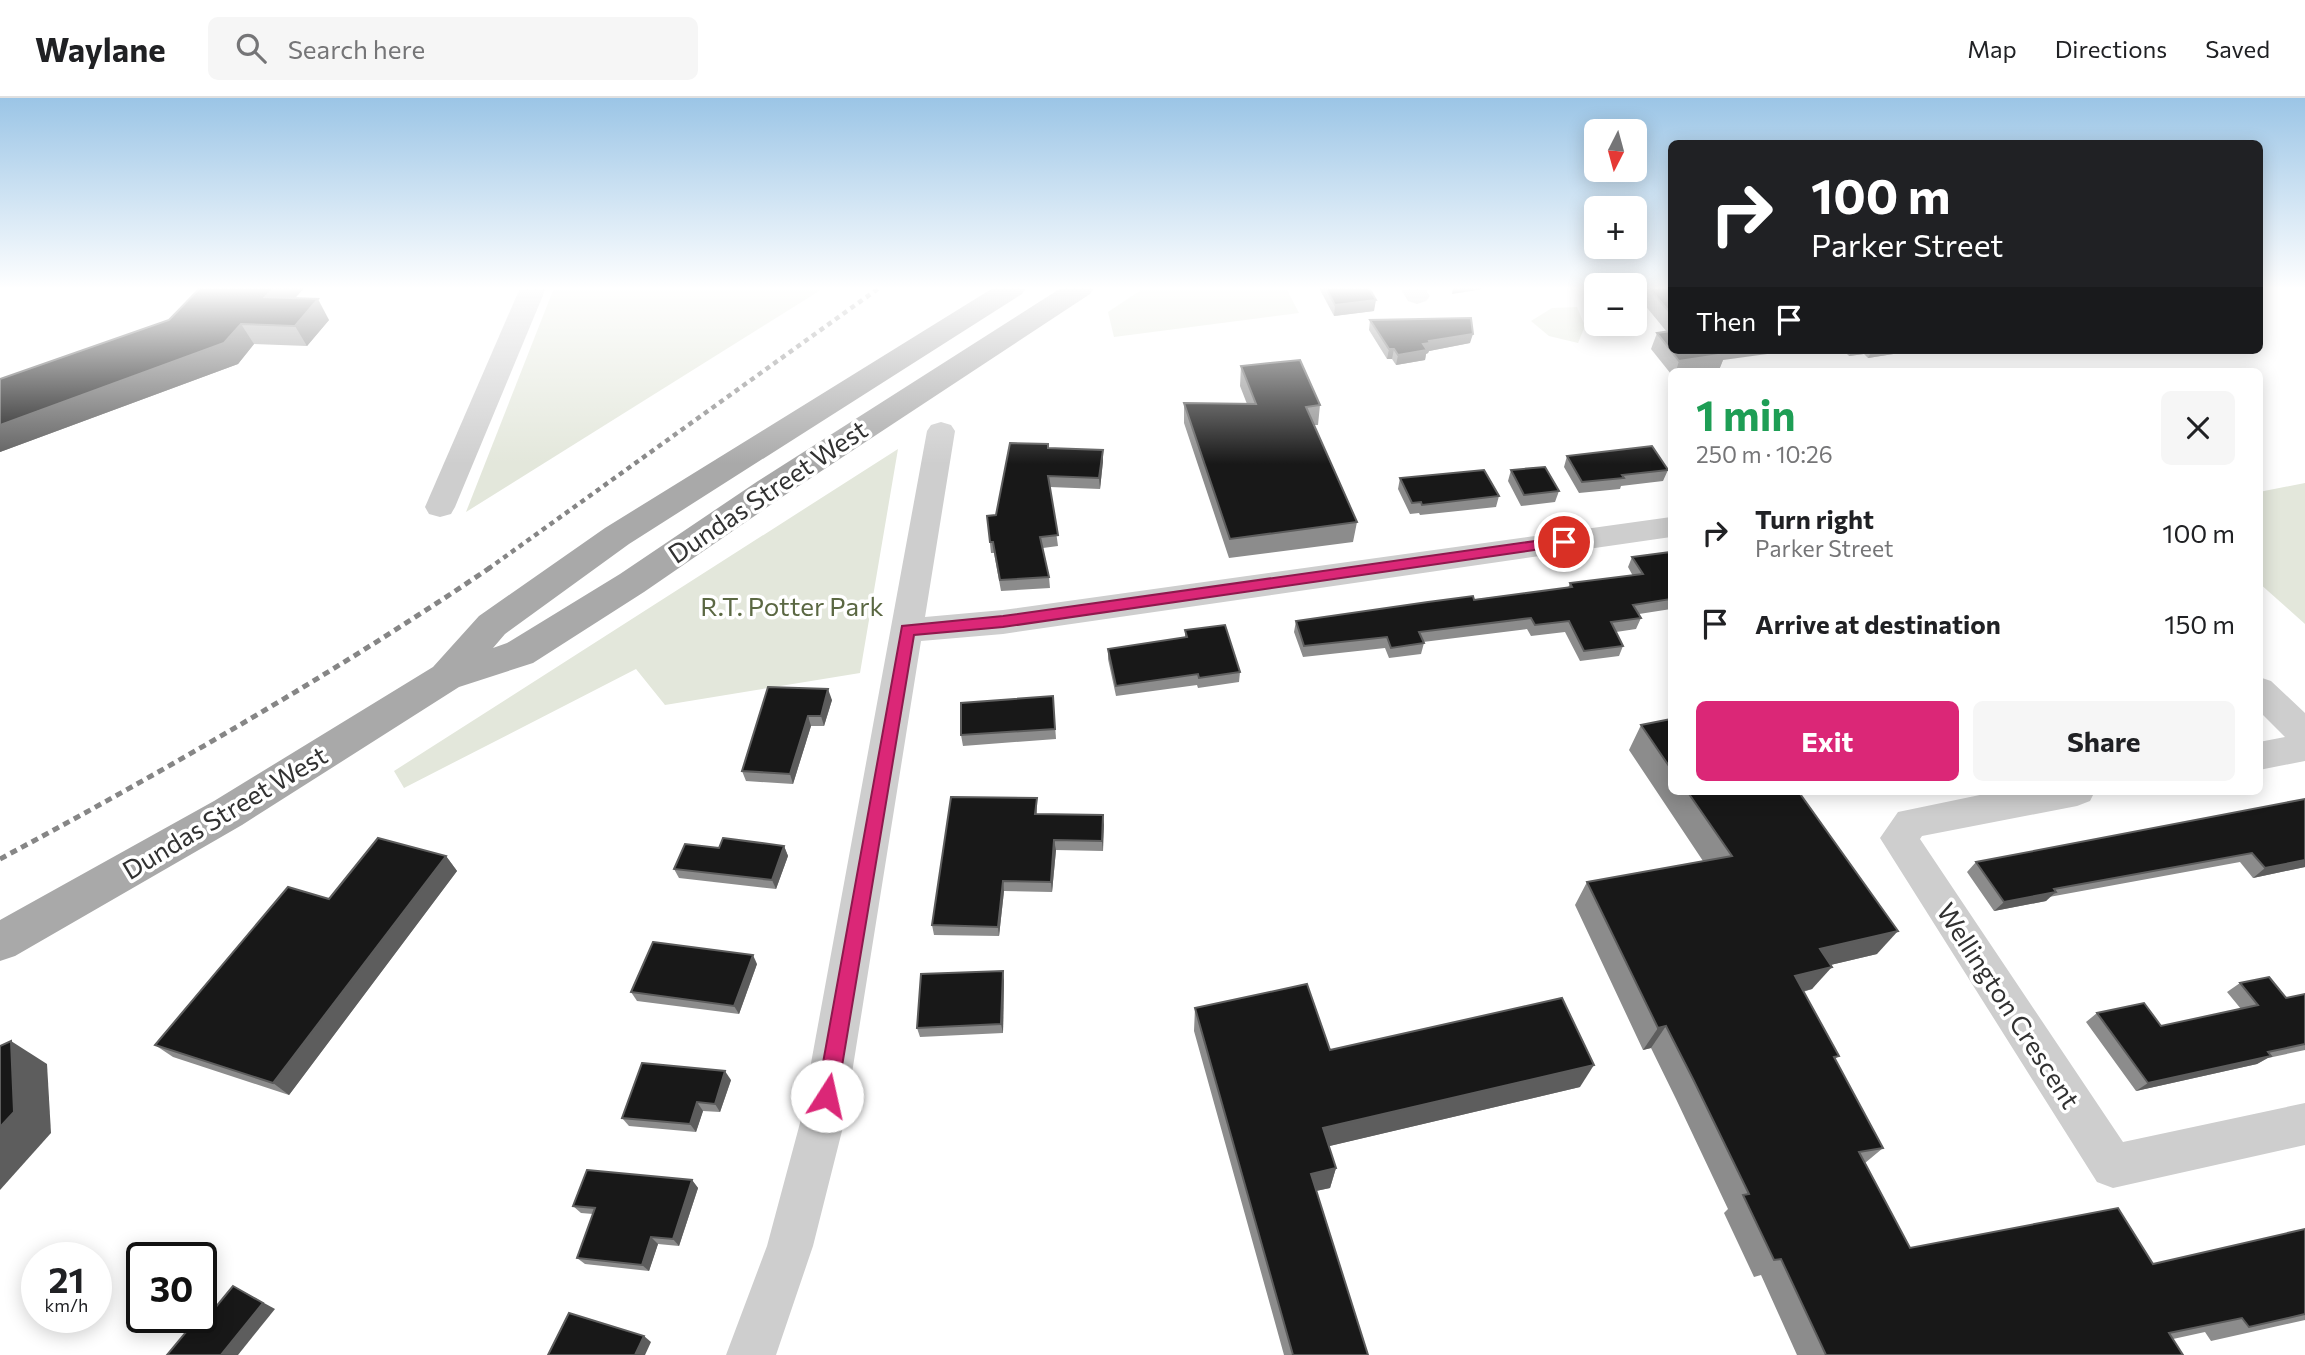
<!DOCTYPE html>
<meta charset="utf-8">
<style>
body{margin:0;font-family:Commissioner,sans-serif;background:#f6f6f6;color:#202124;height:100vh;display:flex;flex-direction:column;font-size:26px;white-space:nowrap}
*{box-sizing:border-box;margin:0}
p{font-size:23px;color:#757577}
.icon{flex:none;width:38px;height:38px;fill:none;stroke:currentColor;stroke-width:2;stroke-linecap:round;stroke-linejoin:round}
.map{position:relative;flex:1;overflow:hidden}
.panel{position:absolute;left:1668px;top:270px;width:595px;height:427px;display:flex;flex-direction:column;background:#fff;border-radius:10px;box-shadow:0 4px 18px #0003}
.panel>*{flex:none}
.banner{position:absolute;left:1668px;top:42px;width:595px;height:214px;border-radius:10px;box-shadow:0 4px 18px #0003;background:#202124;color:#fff;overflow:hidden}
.needle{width:46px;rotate:186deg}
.controls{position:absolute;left:1584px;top:21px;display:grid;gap:14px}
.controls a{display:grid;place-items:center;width:63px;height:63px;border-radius:10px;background:#fff;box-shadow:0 4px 18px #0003;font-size:35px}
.speed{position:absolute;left:21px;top:1144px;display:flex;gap:14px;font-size:35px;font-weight:700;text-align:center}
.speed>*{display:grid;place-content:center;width:91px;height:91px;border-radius:50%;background:#fff;box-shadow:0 4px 18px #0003;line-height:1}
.speed small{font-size:18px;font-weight:400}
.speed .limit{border:4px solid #111;border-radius:10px;background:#fff;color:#111}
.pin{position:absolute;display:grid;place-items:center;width:60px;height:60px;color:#fff;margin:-30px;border:4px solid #fff;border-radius:50%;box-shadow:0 2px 7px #0007}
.me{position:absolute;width:77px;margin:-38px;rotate:10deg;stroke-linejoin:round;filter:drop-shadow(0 0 5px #0008)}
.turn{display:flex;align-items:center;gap:24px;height:147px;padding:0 28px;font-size:32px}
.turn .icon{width:91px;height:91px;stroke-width:2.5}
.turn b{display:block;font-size:49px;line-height:60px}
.then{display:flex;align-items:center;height:66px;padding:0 28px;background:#0003;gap:14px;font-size:26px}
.round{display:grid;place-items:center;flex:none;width:74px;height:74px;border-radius:10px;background:#f6f6f6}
.head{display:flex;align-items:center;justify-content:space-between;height:119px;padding:0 28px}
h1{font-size:42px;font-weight:700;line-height:52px;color:#1e9e55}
.button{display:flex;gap:14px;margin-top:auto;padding:14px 28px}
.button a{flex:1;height:80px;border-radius:10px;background:#db2777;color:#fff;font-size:28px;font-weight:700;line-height:80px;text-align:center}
.button a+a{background:#f6f6f6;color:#202124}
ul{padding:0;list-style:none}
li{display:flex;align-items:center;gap:21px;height:91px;padding:0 28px}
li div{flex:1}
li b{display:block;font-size:26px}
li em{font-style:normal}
header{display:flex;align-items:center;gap:42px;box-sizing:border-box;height:98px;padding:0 35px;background:#fff;border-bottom:2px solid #e0e0e0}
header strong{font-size:33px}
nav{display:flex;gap:38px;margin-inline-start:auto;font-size:24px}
.search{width:490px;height:63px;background:#f6f6f6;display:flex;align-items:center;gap:18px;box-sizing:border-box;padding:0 24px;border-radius:10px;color:#757577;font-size:26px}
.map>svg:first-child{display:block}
.green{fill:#e3e7db}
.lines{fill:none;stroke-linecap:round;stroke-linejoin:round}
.minor{fill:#cecece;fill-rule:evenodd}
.primary{fill:#a9a9a9;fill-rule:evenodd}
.rail-far1{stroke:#868686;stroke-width:4.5;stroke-dasharray:5 4.5;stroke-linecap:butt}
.rail{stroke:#868686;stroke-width:5;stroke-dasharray:7 5;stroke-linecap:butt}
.wall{fill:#8c8c8c}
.shaded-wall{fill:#5d5d5d}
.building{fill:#181818;stroke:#5d5d5d;stroke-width:2}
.route{fill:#db2777;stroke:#8e194d;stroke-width:2}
.labels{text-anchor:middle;stroke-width:7;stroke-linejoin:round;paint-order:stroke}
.street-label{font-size:26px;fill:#313131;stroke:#fff}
.park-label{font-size:26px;fill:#5b6843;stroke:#fff}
</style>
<header>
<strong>Waylane</strong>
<div class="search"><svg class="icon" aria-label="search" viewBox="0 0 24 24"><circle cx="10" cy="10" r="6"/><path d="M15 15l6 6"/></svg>Search here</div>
<nav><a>Map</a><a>Directions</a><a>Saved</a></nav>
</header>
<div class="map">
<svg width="2305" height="1257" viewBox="0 0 2305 1257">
<rect width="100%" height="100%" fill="#fff"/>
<g class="green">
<path d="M554 190H824L466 414Z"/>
<path d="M1144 190H1286L1299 215 1114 239 1108 214Z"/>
<path d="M1577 209 1585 228 1578 245 1549 238 1531 223 1552 210Z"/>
<path d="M898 351 860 575 665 607 636 571 404 690 394 673Z"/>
<path d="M2305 385V526L2259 485V394Z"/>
</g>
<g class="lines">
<g class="minor">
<path d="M520 190H546L455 409 451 416 440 419 429 416 425 409Z"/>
<path d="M1400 190H1424L1430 198 1426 203 1417 206 1408 203Z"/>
<path d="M941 324 951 327 955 333 925 519 1003 512 1671 419V439L1003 536 921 543 844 1025 813 1148 776 1257H726L767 1148 800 1025 927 333 931 327Z"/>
<path d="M2259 579 2271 583 2305 615V663L2259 672V644L2285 639 2259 613Z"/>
<path d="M1999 693H2095L2090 703 2077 708 1922 738 1920 741 2123 1044 2305 1005V1047L2113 1090 2097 1084 1880 740 1898 714Z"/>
</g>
<path class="primary" d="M993 190H1026L1022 196 629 446 505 536 493 550 507 545 620 476 758 383 1061 190H1094L1090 196 782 399 644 494 533 565 459 589 242 727 15 858 0 863V822L214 703 433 569 479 518 605 430Z"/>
<path class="rail-far1" d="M488 471 879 190"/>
<path class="rail" d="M0 761C168 671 333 576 491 469"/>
</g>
<g class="wall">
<path d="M200 190H304L294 200 329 222 307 248 254 246 238 266 0 354V281L169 222Z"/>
<path d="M1319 190H1369L1374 213 1334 218Z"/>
<path d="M1634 190H1671V252L1723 262 1719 272 1712 273H1671V276L1651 251 1657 235 1667 234 1634 194Z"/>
<path d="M1370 222 1470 245 1429 253 1428 255 1426 256 1425 262 1396 267 1392 261H1387L1369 232Z"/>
<path d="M1843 252H1907L1906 254 1868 260 1864 256 1849 258Z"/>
<path d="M1241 268 1320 307 1318 327H1314L1357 424 1353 444 1229 460 1184 325V305L1247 306 1240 288Z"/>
<path d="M1049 350 1103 352V363L1100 391 1050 389 1058 448 1043 450 1049 479 1050 490 1001 493 994 455H991L987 418 996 417Z"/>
<path d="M1567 358 1668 372 1663 383 1621 388 1620 391 1579 395 1564 369Z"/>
<path d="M1511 372 1559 393 1555 404 1521 408 1508 383Z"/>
<path d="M1400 380 1499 398 1496 409 1420 417 1419 415 1410 416 1398 391Z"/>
<path d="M1671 454V511L1639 516 1641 520 1636 531 1616 534 1623 548 1619 558 1580 563 1565 534 1531 538 1527 531 1423 544 1424 545 1421 556 1389 560 1385 550 1303 559 1294 534 1296 523 1568 490 1570 485 1633 478 1628 469 1632 459Z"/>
<path d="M1185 532 1240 574 1239 584 1198 590 1197 587 1116 598 1108 561V551L1185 540Z"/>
<path d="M768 589 832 602 824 628H811L793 686 746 683 742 673Z"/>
<path d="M1053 598 1056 641 963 648 961 637Z"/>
<path d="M1671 621V693H1798L1877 856 1830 867 1812 891 1803 894 1839 958 1835 961 1883 1050 1865 1065 1910 1150 2153 1166 2305 1131V1222L2211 1243 2205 1234 2173 1241 2183 1257H1797L1761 1177 1754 1179 1724 1115 1728 1111 1676 1001 1651 950 1643 952 1575 807 1587 784 1703 763 1629 652 1641 627Z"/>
<path d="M1037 700V716L1103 717V753L1056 752 1052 794 1004 793 999 838 934 837 932 827Z"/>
<path d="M2305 701V769L2253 780 2240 764 2049 799 2046 803 1994 813 1967 774 1976 764Z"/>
<path d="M784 748 788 758 776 791 679 780 674 771 719 750Z"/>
<path d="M446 758 457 773 289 997 173 959 155 947Z"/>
<path d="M757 866 739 916 637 903 631 894Z"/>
<path d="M1004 882 1003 935 920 939 917 930Z"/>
<path d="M2240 885 2286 900 2305 896V952L2268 960 2257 966 2136 993 2086 924 2097 915 2161 928 2241 911 2227 894Z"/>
<path d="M1195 910 1330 952 1580 989 1329 1048 1336 1070 1330 1090 1316 1093 1368 1257H1284L1194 933Z"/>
<path d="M731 982 720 1014 703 1013 696 1034 629 1028 622 1020Z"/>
<path d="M692 1082 698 1090 679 1148 658 1146 649 1173 585 1166 577 1160 593 1116 581 1115 573 1108Z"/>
</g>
<g class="shaded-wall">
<path d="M274 190H304L278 220 265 199Z"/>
<path d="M1453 190H1483V191L1452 196Z"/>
<path d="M318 201 329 222 307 248 295 228Z"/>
<path d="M1376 202 1374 213 1334 218 1335 207Z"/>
<path d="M241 226 254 246 238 266 0 354V327Z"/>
<path d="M1473 236 1470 245 1429 253 1428 255 1426 256 1425 262 1396 267 1398 257 1429 243Z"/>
<path d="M1389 251H1394L1392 261H1387Z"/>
<path d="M1717 252H1796L1723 262 1719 272 1712 273H1676L1679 263Z"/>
<path d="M1852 252H1866L1864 256 1849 258Z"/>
<path d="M1872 252H1907L1906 254 1868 260Z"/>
<path d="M1103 352V363L1100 391 1099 380Z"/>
<path d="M828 591 832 602 824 628 821 618Z"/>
<path d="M808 618 811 628 793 686 790 676Z"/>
<path d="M1103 717 1104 727 1103 753 1102 743Z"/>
<path d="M1054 742 1056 752 1052 794 1051 784Z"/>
<path d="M784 748 788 758 776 791 772 782Z"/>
<path d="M446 758 457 773 289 997 273 985Z"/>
<path d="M2305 762V769L2253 780 2265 770Z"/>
<path d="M1003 783 1004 793 999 838 998 829Z"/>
<path d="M2056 794 2046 803 1994 813 2004 804Z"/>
<path d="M1898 833 1877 856 1801 874 1820 851Z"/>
<path d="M753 857 757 866 739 916 734 908Z"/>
<path d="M1832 869 1812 891 1776 900 1795 878Z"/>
<path d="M1003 873 1004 882 1003 935 1001 926Z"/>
<path d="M1666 928 1651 950 1643 952 1658 930Z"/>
<path d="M11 943 47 966 51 1035 0 1092V1029Z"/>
<path d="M2271 958 2257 966 2136 993 2148 985Z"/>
<path d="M1594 967 1580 989 1317 1051 1323 1030Z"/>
<path d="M725 973 731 982 720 1014 715 1006Z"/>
<path d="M697 1004 703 1013 696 1034 690 1026Z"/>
<path d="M1336 1070 1330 1090 1306 1095 1311 1076Z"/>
<path d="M692 1082 698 1090 679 1148 673 1141Z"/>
<path d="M651 1139 658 1146 649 1173 642 1167Z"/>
<path d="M233 1188 275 1211 238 1257H221Z"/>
<path d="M644 1238 651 1244 645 1257H635Z"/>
</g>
<g class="building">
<path d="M200 190H274L265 199 318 201 295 228 241 226 224 245 0 327V281L169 222Z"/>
<path d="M1326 190H1369L1376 202 1335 207Z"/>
<path d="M1649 190H1671V216Z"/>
<path d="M1471 220 1473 236 1429 243 1430 245 1423 246 1427 252 1398 257 1394 251H1389L1370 222Z"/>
<path d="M1671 233V252H1722L1725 256 1679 263 1657 235Z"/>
<path d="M1300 262 1320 307 1306 309 1357 424 1230 441 1184 305 1256 306 1241 268Z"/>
<path d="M1010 345 1048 346V350L1103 352 1099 380 1048 378 1058 437 1040 439 1049 479 1000 482 993 444H990L987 418 996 417Z"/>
<path d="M1652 348 1668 372 1622 377 1624 380 1582 384 1567 358Z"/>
<path d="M1545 369 1559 393 1524 397 1511 372Z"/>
<path d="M1484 372 1499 398 1422 407 1421 404 1412 405 1400 380Z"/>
<path d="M1671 454V501L1633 507 1641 520 1611 524 1623 548 1584 553 1569 523 1535 527 1531 520 1419 534 1424 545 1391 550 1387 539 1304 548 1296 523 1428 504 1473 498 1474 502 1572 489 1570 485 1643 476 1632 459Z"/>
<path d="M1225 527 1240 574 1199 580 1198 576 1116 588 1108 551 1187 539 1185 532Z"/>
<path d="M768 589 828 591 821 618H808L790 676 742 673Z"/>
<path d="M1053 598 1055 631 961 637V605Z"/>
<path d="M1671 621V671L1641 627Z"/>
<path d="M1687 693H1798L1898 833 1820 851 1832 869 1795 878 1839 958 1834 959 1883 1050 1859 1054 1910 1150 2118 1110 2153 1166 2305 1131V1216L2249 1229 2242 1220 2169 1235 2183 1257H1826L1781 1161 1774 1162 1743 1097 1749 1096 1693 981 1666 928 1658 930 1587 784 1732 758Z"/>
<path d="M951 699 1037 700 1035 716 1103 717 1102 743 1054 742 1051 784 1003 783 998 829 932 827Z"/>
<path d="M2305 701V762L2265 770 2252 755 2054 791 2056 794 2004 804 1976 764Z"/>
<path d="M378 740 446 758 273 985 155 947 288 789 329 801Z"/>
<path d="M723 740 784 748 772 782 674 771 685 746 719 750Z"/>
<path d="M653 844 753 857 734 908 631 894Z"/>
<path d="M1003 873 1001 926 917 930 921 876Z"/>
<path d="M2269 879 2286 900 2305 896V946L2268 954 2271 958 2148 985 2097 915 2144 905 2161 928 2258 907 2240 885Z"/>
<path d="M1307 886 1330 952 1562 900 1594 967 1323 1030 1336 1070 1311 1076 1368 1257H1293L1195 910Z"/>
<path d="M11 943 14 1014 0 1029V948Z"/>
<path d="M642 965 725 973 715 1006 697 1004 690 1026 622 1020Z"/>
<path d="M587 1072 692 1082 673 1141 651 1139 642 1167 577 1160 595 1110 573 1108Z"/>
<path d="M233 1188 263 1205 221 1257H167L191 1228 197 1232Z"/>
<path d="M569 1215 644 1238 635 1257H548Z"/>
</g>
<linearGradient id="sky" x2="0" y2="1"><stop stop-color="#9bc5e6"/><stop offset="0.52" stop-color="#fff"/><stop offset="1" stop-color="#fff" stop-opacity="0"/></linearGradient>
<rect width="2305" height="366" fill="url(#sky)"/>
<path class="route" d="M1564 439 1569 441V447L1003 529 914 537 837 998 834 1004 827 1007 820 1004 817 998 902 528 1003 518Z"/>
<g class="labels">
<g class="street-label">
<text transform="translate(768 394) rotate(-34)" y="9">Dundas Street West</text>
<text transform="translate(225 715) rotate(-31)" y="9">Dundas Street West</text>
<text transform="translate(2008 908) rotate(57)" y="9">Wellington Crescent</text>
</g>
<g class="park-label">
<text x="792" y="518">R.T. Potter Park</text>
</g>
</g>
</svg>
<div class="controls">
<a><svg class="needle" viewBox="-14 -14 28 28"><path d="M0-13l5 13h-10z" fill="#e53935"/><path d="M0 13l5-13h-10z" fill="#757577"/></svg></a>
<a>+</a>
<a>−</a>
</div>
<div class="speed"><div>21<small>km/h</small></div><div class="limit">30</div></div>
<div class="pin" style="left:1564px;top:444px;background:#d93025"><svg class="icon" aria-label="arrive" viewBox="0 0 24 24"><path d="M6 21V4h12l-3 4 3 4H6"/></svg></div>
<svg class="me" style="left:827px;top:998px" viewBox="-20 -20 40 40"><circle r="19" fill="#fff"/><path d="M0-13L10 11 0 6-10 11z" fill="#db2777"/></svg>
<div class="banner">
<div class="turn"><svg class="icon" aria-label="right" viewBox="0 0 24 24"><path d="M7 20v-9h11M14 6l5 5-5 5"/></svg><div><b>100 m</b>Parker Street</div></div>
<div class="then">Then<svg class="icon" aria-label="arrive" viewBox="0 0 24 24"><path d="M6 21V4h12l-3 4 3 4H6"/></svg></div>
</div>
<section class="panel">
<div class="head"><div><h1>1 min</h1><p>250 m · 10:26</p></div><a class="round"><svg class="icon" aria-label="close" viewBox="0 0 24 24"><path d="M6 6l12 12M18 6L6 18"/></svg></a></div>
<ul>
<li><svg class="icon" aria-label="right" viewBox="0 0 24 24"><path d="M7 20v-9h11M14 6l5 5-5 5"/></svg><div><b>Turn right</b><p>Parker Street</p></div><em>100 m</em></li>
<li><svg class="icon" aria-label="arrive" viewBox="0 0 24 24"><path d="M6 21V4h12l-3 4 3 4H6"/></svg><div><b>Arrive at destination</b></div><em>150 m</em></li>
</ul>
<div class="button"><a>Exit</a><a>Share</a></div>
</section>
</div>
